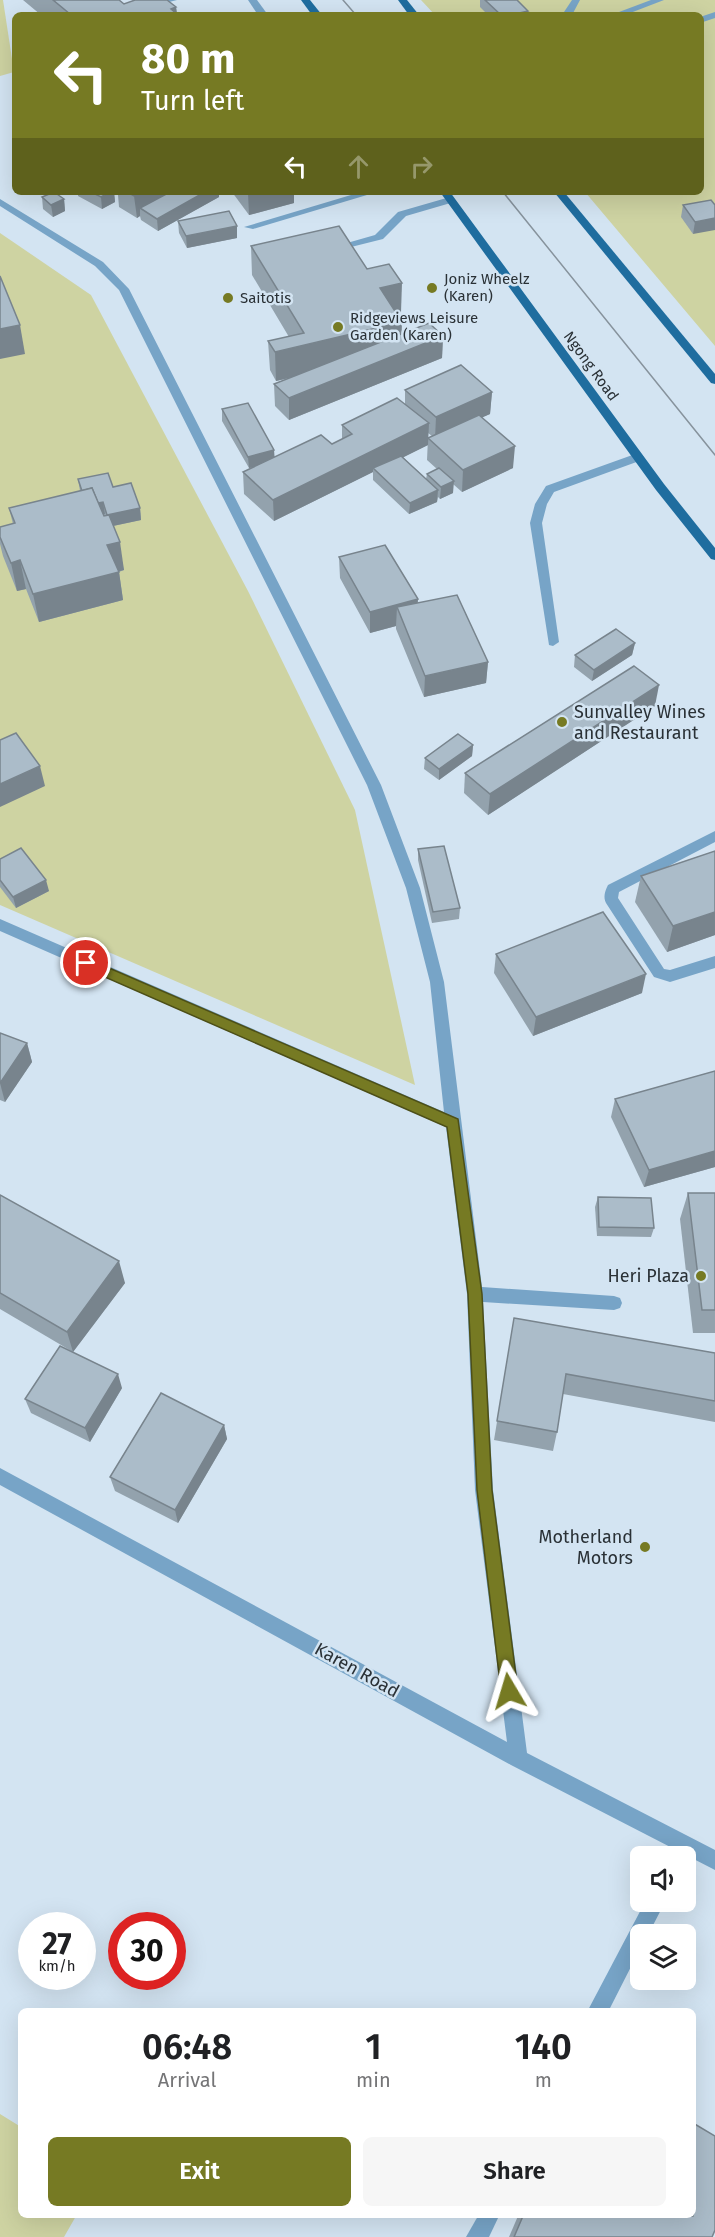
<!DOCTYPE html>
<style>
body{margin:0;font-family:"Fira Sans",sans-serif;background:#f6f6f6;color:#202124;height:100vh;display:flex;flex-direction:column;font-size:22px;white-space:nowrap}
*{box-sizing:border-box;margin:0}
p{font-size:20px;color:#757577}
.icon{flex:none;width:33px;height:33px;fill:none;stroke:currentColor;stroke-width:2;stroke-linecap:round;stroke-linejoin:round}
.map{position:relative;flex:1;overflow:hidden}
.drawer{position:absolute;left:18px;top:2008px;width:678px;height:210px;display:flex;flex-direction:column;background:#fff;border-radius:9px;box-shadow:0 6px 24px #0002}
.drawer>*{flex:none}
.guide{position:absolute;left:12px;top:12px;width:692px;height:183px;border-radius:9px;box-shadow:0 6px 24px #0002;background:#767a23;color:#fff;overflow:hidden}
.controls{position:absolute;left:630px;top:1846px;display:grid;gap:12px}
.controls a{display:grid;place-items:center;width:66px;height:66px;border-radius:9px;background:#fff;box-shadow:0 6px 24px #0002;font-size:30px}
.speed{position:absolute;left:18px;top:1912px;display:flex;gap:12px;font-size:30px;font-weight:700;text-align:center}
.speed>*{display:grid;place-content:center;width:78px;height:78px;border-radius:50%;background:#fff;box-shadow:0 6px 24px #0002;line-height:1}
.speed small{font-size:15px;font-weight:400}
.speed .limit{border:9px solid #d22;background:#fff;color:#111}
.pin{position:absolute;display:grid;place-items:center;width:51px;height:51px;color:#fff;margin:-26px;border:3px solid #fff;border-radius:50%;box-shadow:0 2px 6px #0007}
.me{position:absolute;width:66px;margin:-33px;rotate:353deg;stroke-linejoin:round;filter:drop-shadow(0 0 4px #0008)}
.turn{display:flex;align-items:center;gap:21px;height:126px;padding:0 30px;font-size:27px}
.turn .icon{width:78px;height:78px;stroke-width:2.5}
.turn b{display:block;font-size:42px;line-height:51px}
.lanes{display:flex;align-items:center;height:57px;padding:0 30px;background:#0003;justify-content:center;gap:30px;direction:ltr}
.lanes .off{opacity:.35}
.eta{display:flex;justify-content:space-evenly;align-items:center;height:102px;text-align:center}
.eta b{font-size:36px;font-weight:600;line-height:42px}
.primary-button{display:flex;gap:12px;margin-top:auto;padding:12px 30px}
.primary-button a{flex:1;height:69px;border-radius:9px;background:#767a23;color:#fff;font-size:24px;font-weight:600;line-height:69px;text-align:center}
.primary-button a+a{background:#f6f6f6;color:#202124}
.map>svg:first-child{display:block}
.green{fill:#ced3a2}
.lines{fill:none;stroke-linecap:round;stroke-linejoin:round}
.minor{fill:#77a4c7;fill-rule:evenodd}
.major{fill:#1f6d9f;fill-rule:evenodd}
.tram{stroke:#87939d;stroke-width:1.5}
.wall{fill:#93a2ad;fill-rule:evenodd}
.shaded-wall{fill:#78848d}
.building{fill:#abbcc9;stroke:#78848d;stroke-width:1.5}
.route{fill:#767a23;stroke:#4d4f17;stroke-width:1.5}
.poi-dot{fill:#767a23;stroke:#d3e4f2;stroke-width:2}
.labels{text-anchor:middle;stroke-width:5;stroke-linejoin:round;paint-order:stroke}
.far-poi-label{font-size:15px;fill:#2a3136;stroke:#d3e4f2;text-anchor:start}
.far-street-label{font-size:15px;fill:#2a3136;stroke:#d3e4f2}
.poi-label{font-size:18px;fill:#2a3136;stroke:#d3e4f2;text-anchor:end}
.street-label{font-size:18px;fill:#2a3136;stroke:#d3e4f2}
</style>
<div class="map">
<svg width="715" height="2237" viewBox="0 0 715 2237">
<rect width="100%" height="100%" fill="#d3e4f2"/>
<g class="green">
<path d="M0 0H3L14 72 0 76Z"/>
<path d="M421 0H715V346L585 192H700V15H435Z"/>
<path d="M0 233 91 295 248 591 355 810 415 1085 0 905Z"/>
<path d="M0 2114 21 2127V2216H76L64 2237H0Z"/>
</g>
<g class="lines">
<g class="minor">
<path d="M138 0H177L153 6Z"/>
<path d="M248 0H257L268 15H258Z"/>
<path d="M572 0H580L572 15H562Z"/>
<path d="M651 0H664L625 15H611Z"/>
<path d="M715 12V18L700 23V17Z"/>
<path d="M361 192H377L253 229 244 227Z"/>
<path d="M450 197 455 200 454 202 406 216 383 239 331 252 326 249 375 235 398 212Z"/>
<path d="M0 199 103 262 129 289 381 785 420 888 444 982 482 1287 614 1296 620 1298 622 1303 620 1308 614 1310 483 1302 493 1490 527 1753 715 1850V1870L511 1765 0 1485V1468L507 1742 475 1490 467 1294 446 1127 0 931V919L444 1112 430 982 406 888 367 785 119 290 95 266 0 206Z"/>
<path d="M638 453 644 457 642 460 554 492 547 504 542 523 559 642 553 646 549 645 530 523 535 504 546 486Z"/>
<path d="M715 831V842L619 892 618 898 664 969 670 970 715 956V968L670 982 654 977 606 903C603 897 605 891 608 885Z"/>
<path d="M645 1902H665L648 1935H640V1949L608 2012H587Z"/>
<path d="M478 2216H499L489 2237H466Z"/>
</g>
<g class="major">
<path d="M301 0H310L322 15H312Z"/>
<path d="M398 0H407L419 15H409Z"/>
<path d="M440 192H450L664 484 715 548V560L711 559 656 490Z"/>
<path d="M554 192H564L715 374V384L711 383Z"/>
</g>
<g class="tram">
<path d="M343 0 356 15"/>
<path d="M503 192 715 455"/>
</g>
</g>
<g class="wall">
<path d="M23 0H119L124 4 176 7 177 14 178 15H41Z"/>
<path d="M480 0H517L528 15H488L480 7Z"/>
<path d="M78 192H219V197L158 231 141 220 140 216 137 218 119 207 118 195 114 192 115 202 102 209 78 196Z"/>
<path d="M232 192H294V203L249 215Z"/>
<path d="M42 197 64 199 65 211 53 217 43 209Z"/>
<path d="M711 200 693 234 681 217 683 205Z"/>
<path d="M178 221 237 226V238L187 248 179 233Z"/>
<path d="M251 246 367 269 401 312 396 313 402 333 443 336 442 358 289 420 275 406 274 384 290 378 276 381 270 370 268 341 289 337 252 275Z"/>
<path d="M405 390 492 392 490 414 482 417 513 468 462 492 453 484V493L440 499 438 497 437 502 409 514 373 480V472L274 521 244 494 243 472 253 468H249L222 421V409L275 457 332 444 342 439V425L405 404ZM428 433 432 436 428 438 427 460 437 469 427 474 426 479 403 457 428 445Z"/>
<path d="M78 479 113 487 140 508 141 520 113 526 124 570 119 572 123 600 39 622 26 589 17 591 3 556 0 544V527L13 524 9 508 80 491Z"/>
<path d="M339 557 417 603 488 662 486 683 424 697 396 629V626L370 633 340 578Z"/>
<path d="M635 643 632 655 592 681 574 667 575 655Z"/>
<path d="M655 706 488 815 464 793 465 773Z"/>
<path d="M473 745 472 756 439 780 424 769 425 758Z"/>
<path d="M418 849 460 908 459 919 432 923 418 860Z"/>
<path d="M715 851V935L667 952 635 902 641 876Z"/>
<path d="M0 859 49 891 16 908 0 887Z"/>
<path d="M496 954 642 993 533 1036 494 973Z"/>
<path d="M0 1033 27 1043 32 1062 5 1102 0 1100Z"/>
<path d="M715 1071V1167L644 1187 611 1117 615 1099Z"/>
<path d="M688 1193H715V1333H693L680 1219Z"/>
<path d="M0 1195 125 1283 73 1352 0 1309Z"/>
<path d="M598 1197 654 1228 651 1237 597 1236 595 1207Z"/>
<path d="M514 1318 715 1353V1422L563 1394 557 1432 553 1451 494 1440Z"/>
<path d="M122 1388 90 1442 31 1413 25 1399Z"/>
<path d="M224 1425 227 1439 178 1523 115 1491 110 1477Z"/>
<path d="M518 2216H693L712 2237H509Z"/>
</g>
<g class="shaded-wall">
<path d="M176 7 177 15 171 9Z"/>
<path d="M528 11V15H511Z"/>
<path d="M110 192H114L115 202 102 209 101 197Z"/>
<path d="M142 192H184L140 208V216L137 218 134 196Z"/>
<path d="M205 192H219V197L158 231 157 219Z"/>
<path d="M251 192H294V203L249 215 248 193Z"/>
<path d="M64 199 65 211 53 217 51 205Z"/>
<path d="M715 218V230L693 234 695 222Z"/>
<path d="M237 226V238L187 248 186 236Z"/>
<path d="M402 283 401 312 379 317 380 288Z"/>
<path d="M402 322 401 351 276 381 275 352Z"/>
<path d="M20 325 25 354 0 359V329Z"/>
<path d="M443 336 442 358 289 420V398Z"/>
<path d="M492 392 490 414 435 439 436 417Z"/>
<path d="M429 423 428 445 376 471 373 468V472L274 521 273 500Z"/>
<path d="M515 446 513 468 462 492 463 470Z"/>
<path d="M274 450 275 462 249 468 248 457Z"/>
<path d="M454 481 453 493 440 499 441 487Z"/>
<path d="M438 490 437 502 409 514 410 503Z"/>
<path d="M103 502 105 514 89 517 87 506Z"/>
<path d="M140 508 141 520 108 527 107 515Z"/>
<path d="M120 542 124 570 112 573 107 545Z"/>
<path d="M20 560 26 589 17 591 11 563Z"/>
<path d="M119 572 123 600 39 622 33 594Z"/>
<path d="M418 599 417 620 397 607 396 626 370 633V612Z"/>
<path d="M635 643 632 655 592 681 594 670Z"/>
<path d="M488 662 486 683 424 697 425 676Z"/>
<path d="M659 685 655 706 488 815 490 794Z"/>
<path d="M473 745 472 756 439 780V769Z"/>
<path d="M40 766 45 786 0 807V784Z"/>
<path d="M46 880 49 891 16 908 13 897Z"/>
<path d="M715 912V935L667 952 673 926Z"/>
<path d="M646 974 642 993 533 1036 536 1017Z"/>
<path d="M27 1043 32 1062 5 1102 0 1083Z"/>
<path d="M715 1151V1167L644 1187 649 1170Z"/>
<path d="M119 1261 125 1283 73 1352 67 1332Z"/>
<path d="M118 1374 122 1388 90 1442 85 1428Z"/>
<path d="M224 1425 227 1439 178 1523 175 1510Z"/>
</g>
<g class="building">
<path d="M53 0H119L124 4 135 0H167L176 7 171 9 178 15H68L70 14Z"/>
<path d="M485 0H517L528 11 511 15H501Z"/>
<path d="M54 192 64 199 51 205 42 197Z"/>
<path d="M91 192H110L101 197Z"/>
<path d="M127 192H142L134 196Z"/>
<path d="M170 192H205L157 219 140 208Z"/>
<path d="M711 200 715 205V218L695 222 683 205Z"/>
<path d="M229 211 237 226 186 236 178 221Z"/>
<path d="M339 226 367 269 389 264 402 283 380 288 402 322 275 352 268 341 304 333 251 246Z"/>
<path d="M0 276 20 325 0 329Z"/>
<path d="M429 323 443 336 289 398 274 384Z"/>
<path d="M461 365 492 392 436 417 405 390Z"/>
<path d="M397 398 429 423 273 500 243 472 321 435 332 444 352 434 342 425Z"/>
<path d="M248 403 274 450 248 457 222 409Z"/>
<path d="M479 415 515 446 463 470 428 438Z"/>
<path d="M401 456 438 490 410 503 373 468Z"/>
<path d="M439 468 454 481 441 487 427 474Z"/>
<path d="M108 473 113 487 131 483 140 508 107 515 103 502 98 503 92 488 82 491 78 479Z"/>
<path d="M92 488 104 516 109 515 120 542 107 545 119 572 33 594 20 560 11 563 0 537V527L15 523 9 508Z"/>
<path d="M385 545 418 599 370 612 339 557Z"/>
<path d="M457 595 488 662 425 676 397 607Z"/>
<path d="M616 629 635 643 594 670 575 655Z"/>
<path d="M634 666 659 685 490 794 465 773Z"/>
<path d="M16 733 40 766 0 784V740Z"/>
<path d="M458 734 473 745 439 769 425 758Z"/>
<path d="M444 846 460 908 433 912 418 849Z"/>
<path d="M21 848 46 880 13 897 0 880V859Z"/>
<path d="M715 851V912L673 926 641 876Z"/>
<path d="M603 912 646 974 536 1017 496 954Z"/>
<path d="M0 1033 27 1043 0 1083Z"/>
<path d="M715 1071V1151L649 1170 615 1099Z"/>
<path d="M688 1193H715V1310H702Z"/>
<path d="M0 1195 119 1261 67 1332 0 1293Z"/>
<path d="M598 1197 651 1198 654 1228 599 1227Z"/>
<path d="M514 1318 715 1353V1401L566 1374 557 1432 497 1421Z"/>
<path d="M60 1346 118 1374 85 1428 25 1399Z"/>
<path d="M161 1393 224 1425 175 1510 110 1477Z"/>
<path d="M693 2123 715 2136V2230L712 2237H514L523 2216H693Z"/>
</g>
<path class="route" d="M86 958 458 1119 482 1294 492 1490 518 1691 515 1696 509 1699 504 1696 501 1691 477 1490 468 1294 447 1127 82 967 80 963Z"/>
<g class="poi-dot">
<circle cx="432" cy="288" r="6"/>
<circle cx="228" cy="298" r="6"/>
<circle cx="338" cy="327" r="6"/>
<circle cx="562" cy="722" r="6"/>
<circle cx="701" cy="1276" r="6"/>
<circle cx="645" cy="1547" r="6"/>
</g>
<g class="labels">
<g class="far-poi-label">
<text x="444" y="284">Joniz Wheelz<tspan x="444" dy="17">(Karen)</tspan></text>
<text x="240" y="303">Saitotis</text>
<text x="350" y="323">Ridgeviews Leisure<tspan x="350" dy="17">Garden (Karen)</tspan></text>
</g>
<g class="far-street-label">
<text transform="translate(591 366) rotate(54)" y="5">Ngong Road</text>
</g>
<g class="poi-label">
<text x="574" y="718" text-anchor="start">Sunvalley Wines<tspan x="574" dy="21">and Restaurant</tspan></text>
<text x="689" y="1282">Heri Plaza</text>
<text x="633" y="1543">Motherland<tspan x="633" dy="21">Motors</tspan></text>
</g>
<g class="street-label">
<text transform="translate(357 1670) rotate(29)" y="6">Karen Road</text>
</g>
</g>
</svg>
<div class="controls">
<a><svg class="icon" aria-label="sound" viewBox="0 0 24 24"><path d="M4 9h4l5-4v14l-5-4H4zM17 9q2 3 0 6"/></svg></a>
<a><svg class="icon" aria-label="layers" viewBox="0 0 24 24"><path d="M12 4l9 5-9 5-9-5zM3 14l9 5 9-5"/></svg></a>
</div>
<div class="speed"><div>27<small>km/h</small></div><div class="limit">30</div></div>
<div class="pin" style="left:86px;top:963px;background:#d93025"><svg class="icon" aria-label="arrive" viewBox="0 0 24 24"><path d="M6 21V4h12l-3 4 3 4H6"/></svg></div>
<svg class="me" style="left:509px;top:1691px" viewBox="-20 -20 40 40"><path d="M0-17L14 15 0 8-14 15z" fill="#767a23" stroke="#fff" stroke-width="4"/></svg>
<div class="guide">
<div class="turn"><svg class="icon" aria-label="left" viewBox="0 0 24 24"><path d="M17 20v-9H6M10 6l-5 5 5 5"/></svg><div><b>80 m</b>Turn left</div></div>
<div class="lanes"><svg class="icon" aria-label="left" viewBox="0 0 24 24"><path d="M17 20v-9H6M10 6l-5 5 5 5"/></svg><svg class="icon off" aria-label="ahead" viewBox="0 0 24 24"><path d="M12 20V5M6 11l6-6 6 6"/></svg><svg class="icon off" aria-label="right" viewBox="0 0 24 24"><path d="M7 20v-9h11M14 6l5 5-5 5"/></svg></div>
</div>
<section class="drawer">
<div class="eta">
<div><b>06:48</b><p>Arrival</p></div>
<div><b>1</b><p>min</p></div>
<div><b>140</b><p>m</p></div>
</div>
<div class="primary-button"><a>Exit</a><a>Share</a></div>
</section>
</div>
